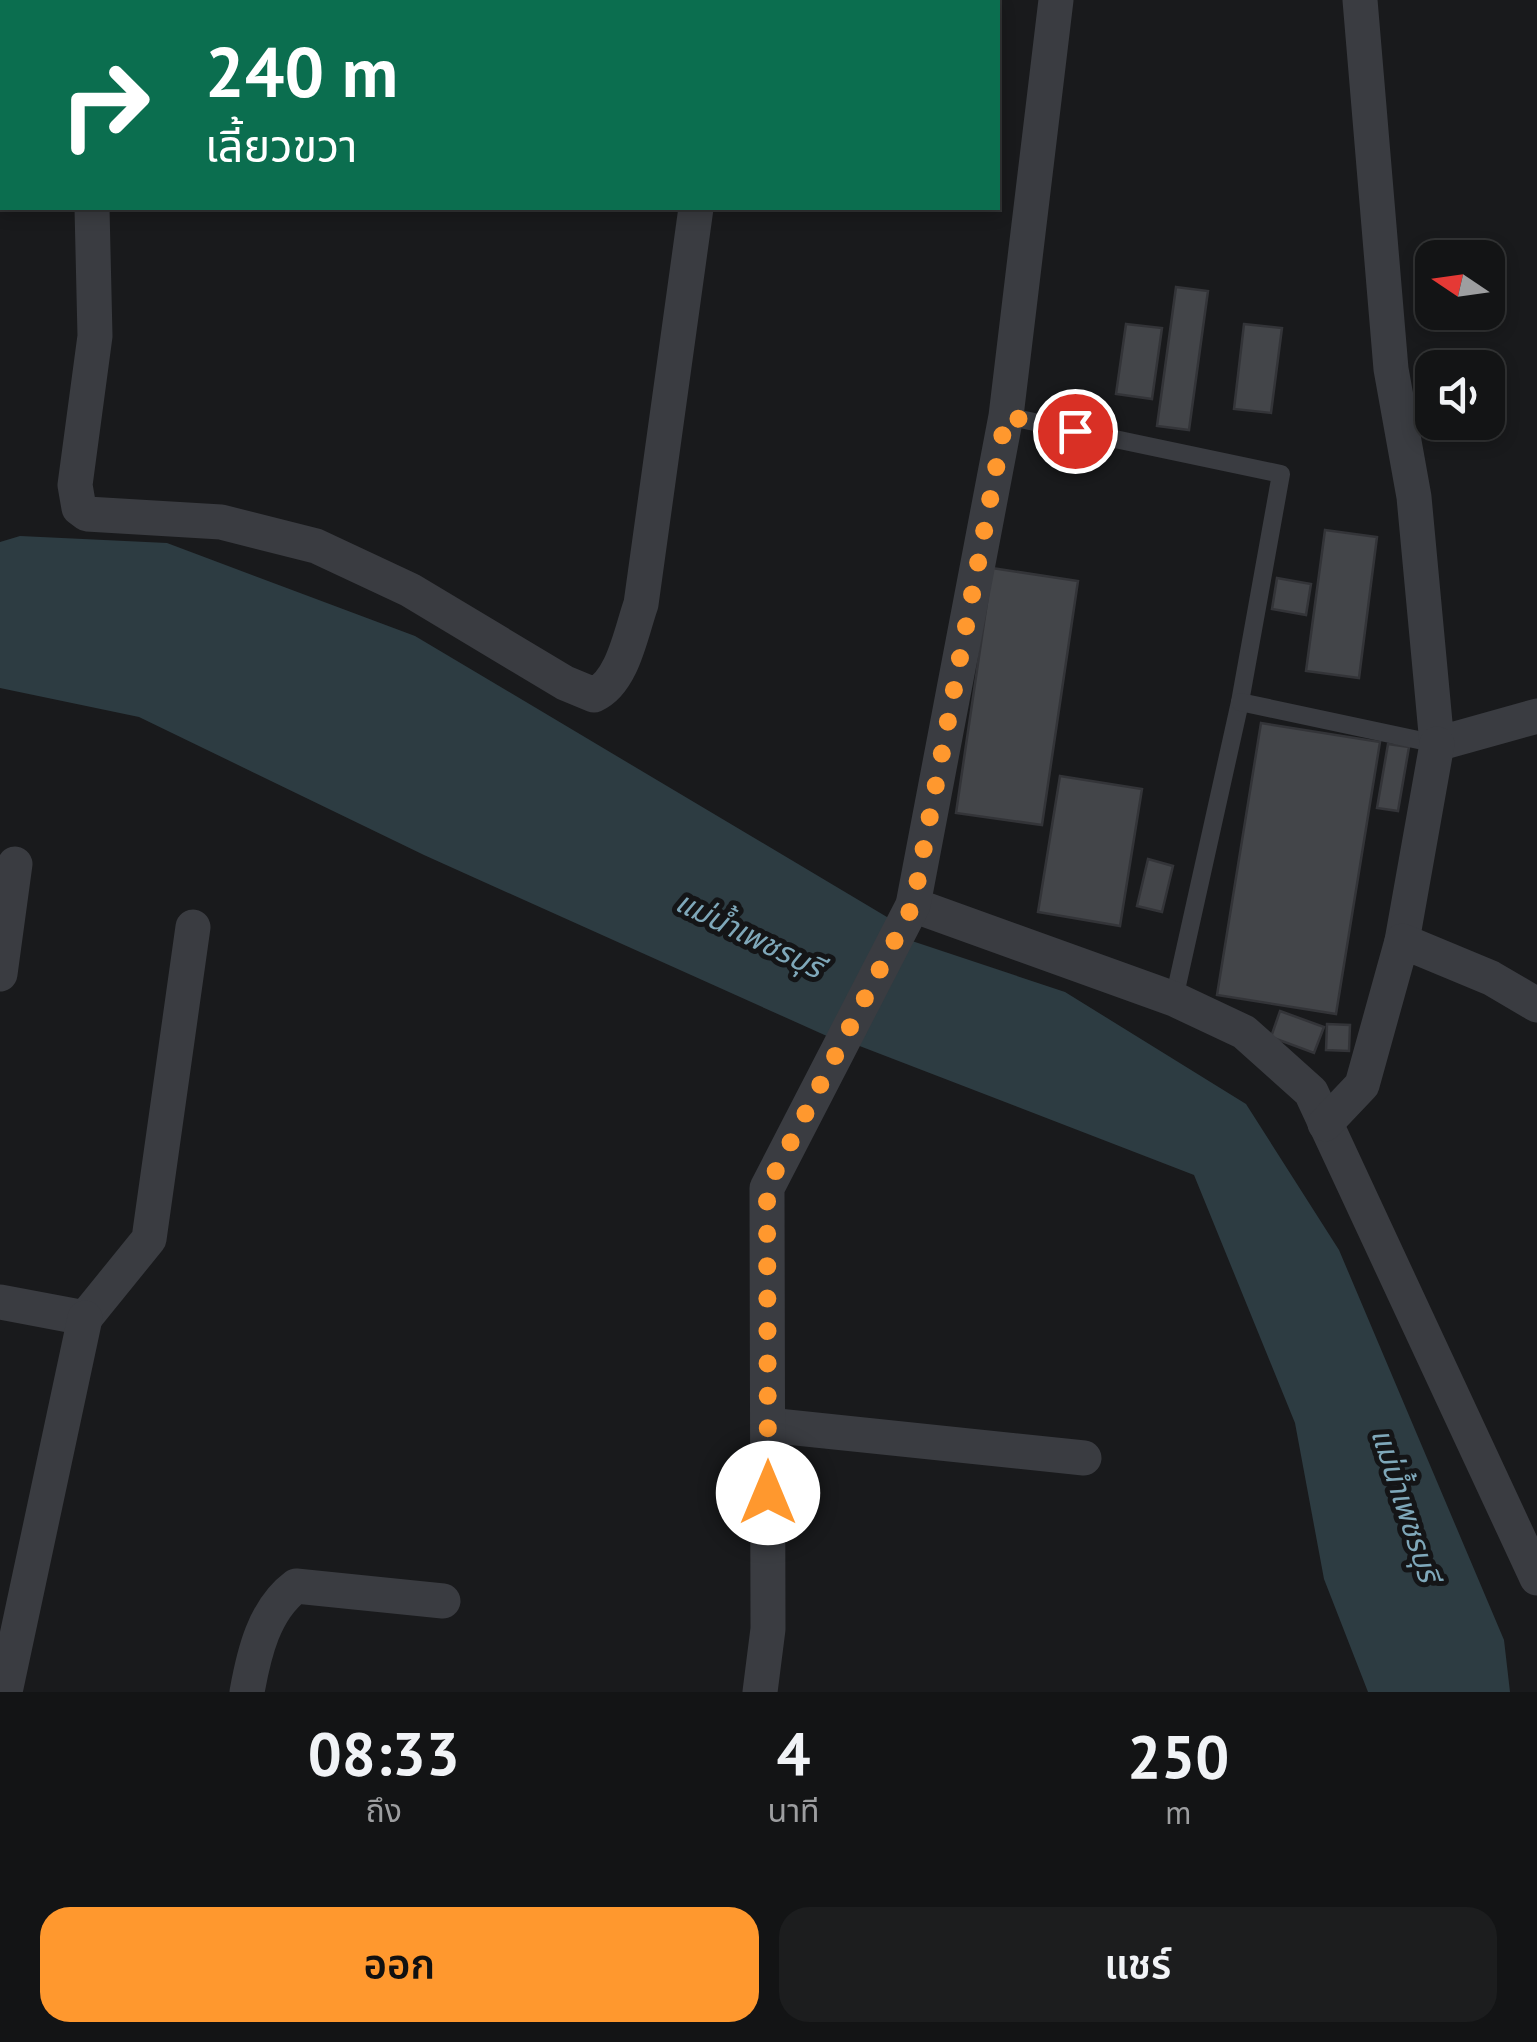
<!DOCTYPE html>
<html lang="th">
<meta charset="utf-8">
<style>
body{margin:0;font-family:"PT Sans","Noto Sans Thai",sans-serif;background:#1c1d1e;color:#f1f3f6;height:100vh;display:flex;flex-direction:column;font-size:38px;white-space:nowrap}
*{box-sizing:border-box;margin:0}
p{font-size:32px;color:#9d9ea0}
.icon{flex:none;width:55px;height:55px;fill:none;stroke:currentColor;stroke-width:2;stroke-linecap:round;stroke-linejoin:round}
.map{position:relative;height:1692px;overflow:hidden}
.side{display:flex;flex-direction:column;background:#131415;flex:1}
.side>*{flex:none}
.banner{position:absolute;left:0px;top:0px;width:1000px;height:210px;box-shadow:0 5px 15px #0003,0 0 0 2px #323334;background:#0b6e4f;color:#fff;overflow:hidden}
.needle{width:65px;rotate:283deg}
.fabs{position:absolute;left:1415px;top:240px;display:grid;gap:20px}
.fabs a{display:grid;place-items:center;width:90px;height:90px;border-radius:20px;background:#131415;box-shadow:0 5px 15px #0003,0 0 0 2px #323334;font-size:50px}
.pin{position:absolute;display:grid;place-items:center;width:85px;height:85px;color:#fff;margin:-42px;border:5px solid #fff;border-radius:50%;box-shadow:0 2px 10px #0007}
.me{position:absolute;width:110px;margin:-55px;rotate:0deg;stroke-linejoin:round;filter:drop-shadow(0 0 8px #0008)}
.turn{display:flex;align-items:center;gap:35px;height:210px;padding:0 40px;font-size:45px}
.turn .icon{width:130px;height:130px;stroke-width:2.5}
.turn b{display:block;font-size:70px;line-height:85px}
.eta{display:flex;justify-content:space-evenly;align-items:center;height:170px;text-align:center}
.eta b{font-size:60px;font-weight:600;line-height:70px}
.cta{display:flex;gap:20px;margin-top:auto;padding:20px 40px}
.cta a{flex:1;height:115px;border-radius:30px;background:#ff982e;color:#111;font-size:40px;font-weight:600;line-height:115px;text-align:center}
.cta a+a{background:#1c1d1e;color:#f1f3f6}
.map>svg:first-child{display:block}
.water{fill:#2d3c42}
.building{fill:#434549;stroke:#333438;stroke-width:2.5}
.lines{fill:none;stroke-linecap:round;stroke-linejoin:round}
.service{stroke:#3a3c41;stroke-width:18}
.minor{stroke:#3a3c41;stroke-width:35}
.route{stroke:#ff982e;stroke-width:18;stroke-dasharray:0 32.4}
.labels{text-anchor:middle;stroke-width:10;stroke-linejoin:round;paint-order:stroke}
.water-label{font-size:30px;font-style:italic;fill:#7fa8ba;stroke:#141517}
</style>
<div class="map">
<svg width="1537" height="1692" viewBox="0 0 1537 1692">
<rect width="100%" height="100%" fill="#191a1c"/>
<g class="water">
<path d="M20 536 167 543 415 636 892 920 829 1037 424 855 139 717 0 688V542Z"/>
<path d="M903 938 1065 992 1246 1104 1339 1250 1504 1640 1510 1692H1368L1324 1579 1295 1423 1194 1175 857 1045Z"/>
</g>
<g class="building">
<path d="M1176 287 1208 291 1189 430 1157 426Z"/>
<path d="M1126 324 1162 328 1152 399 1116 394Z"/>
<path d="M1244 324 1282 328 1271 413 1234 409Z"/>
<path d="M1325 530 1377 537 1359 678 1306 671Z"/>
<path d="M992 568 1078 581 1042 825 956 813Z"/>
<path d="M1277 578 1311 584 1306 615 1272 609Z"/>
<path d="M1261 723 1380 742 1336 1014 1217 995Z"/>
<path d="M1388 744 1409 747 1398 811 1377 808Z"/>
<path d="M1060 776 1142 789 1120 926 1038 912Z"/>
<path d="M1148 859 1173 866 1162 912 1137 906Z"/>
<path d="M1280 1011 1324 1027 1314 1053 1271 1037Z"/>
<path d="M1327 1024 1350 1025 1349 1051 1326 1050Z"/>
</g>
<g class="lines">
<g class="service">
<path d="M1006 416 1281 474 1240 702 1174 999"/>
<path d="M1240 702 1437 744"/>
</g>
<g class="minor">
<path d="M81 0 82 2"/>
<path d="M1360 0 1391 369 1414 497 1437 744 1537 716"/>
<path d="M726 2 727 0"/>
<path d="M92 208 95 336 75 485 79 508 87 514 221 522 316 546 410 590 565 683 594 695C623 682 631 632 641 604L696 208"/>
<path d="M913 905 1174 999 1244 1032 1311 1092 1537 1578"/>
<path d="M1402 941 1437 744"/>
<path d="M0 974 15 864"/>
<path d="M1325 1124 1362 1085 1402 941 1491 978 1537 1005"/>
<path d="M0 1302 85 1318 149 1239 193 927"/>
<path d="M768 1425 1084 1458"/>
<path d="M5 1692 85 1318"/>
<path d="M247 1692C254 1653 264 1610 296 1586L443 1601"/>
<path d="M760 1692 768 1629 767 1188 913 905 1006 416 1056 0"/>
</g>
</g>
<g class="lines">
<path class="route" d="M768 1493 767 1188 913 905 1006 416 1075 431"/>
</g>
<g class="labels">
<g class="water-label">
<text transform="translate(749 935) rotate(26)" y="10">แม่น้ำเพชรบุรี</text>
<text transform="translate(1405 1505) rotate(72)" y="10">แม่น้ำเพชรบุรี</text>
</g>
</g>
</svg>
<div class="fabs">
<a><svg class="needle" viewBox="-14 -14 28 28"><path d="M0-13l5 13h-10z" fill="#e53935"/><path d="M0 13l5-13h-10z" fill="#9d9ea0"/></svg></a>
<a><svg class="icon" aria-label="sound" viewBox="0 0 24 24"><path d="M4 9h4l5-4v14l-5-4H4zM17 9q2 3 0 6"/></svg></a>
</div>
<div class="pin" style="left:1075px;top:431px;background:#d93025"><svg class="icon" aria-label="arrive" viewBox="0 0 24 24"><path d="M6 21V4h12l-3 4 3 4H6"/></svg></div>
<svg class="me" style="left:768px;top:1493px" viewBox="-20 -20 40 40"><circle r="19" fill="#fff"/><path d="M0-13L10 11 0 6-10 11z" fill="#ff982e"/></svg>
<div class="banner">
<div class="turn"><svg class="icon" aria-label="right" viewBox="0 0 24 24"><path d="M7 20v-9h11M14 6l5 5-5 5"/></svg><div><b>240 m</b>เลี้ยวขวา</div></div>
</div>
</div>
<section class="side">
<div class="eta">
<div><b>08:33</b><p>ถึง</p></div>
<div><b>4</b><p>นาที</p></div>
<div><b>250</b><p>m</p></div>
</div>
<div class="cta"><a>ออก</a><a>แชร์</a></div>
</section>
